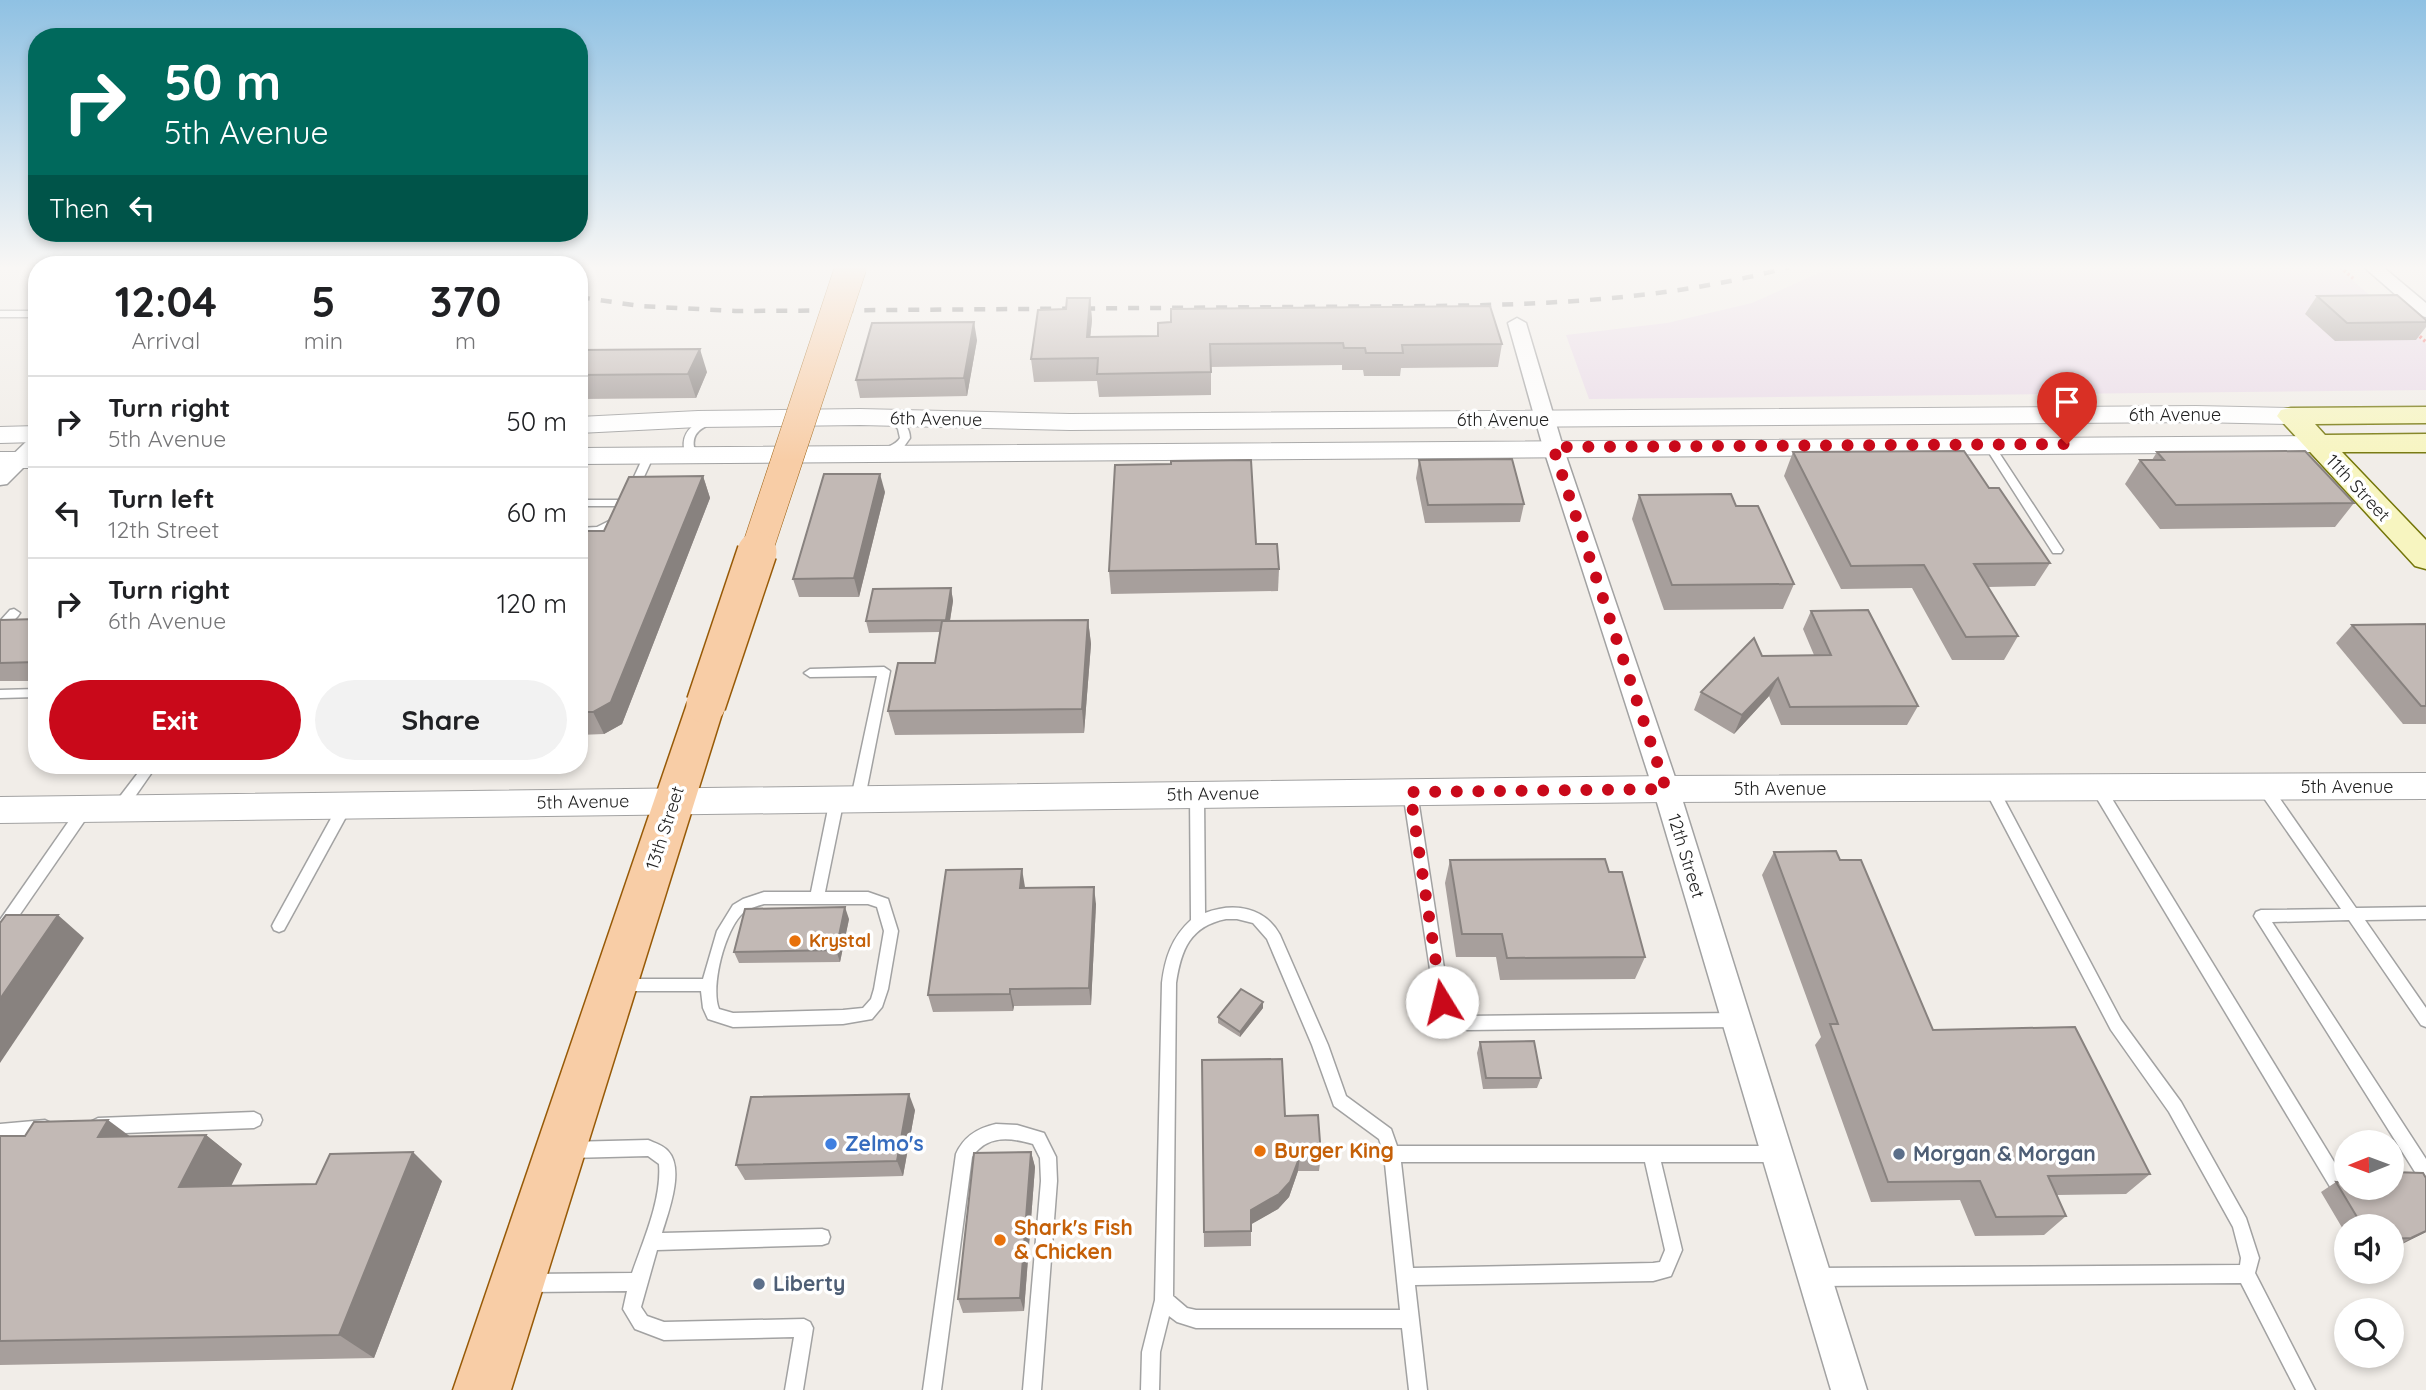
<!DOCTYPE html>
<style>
body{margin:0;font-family:Quicksand,sans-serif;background:#f2f2f2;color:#202124;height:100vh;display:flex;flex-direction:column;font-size:26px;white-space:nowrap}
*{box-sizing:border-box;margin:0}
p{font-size:23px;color:#757577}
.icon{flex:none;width:38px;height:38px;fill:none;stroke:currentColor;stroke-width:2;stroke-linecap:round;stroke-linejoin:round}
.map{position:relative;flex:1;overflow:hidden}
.panel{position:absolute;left:28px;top:256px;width:560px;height:518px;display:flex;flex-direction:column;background:#fff;border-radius:28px;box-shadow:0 4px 10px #0003}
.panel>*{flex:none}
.banner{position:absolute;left:28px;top:28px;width:560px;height:214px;border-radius:28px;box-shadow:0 4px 10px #0003;background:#00695c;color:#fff;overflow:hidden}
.needle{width:46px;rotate:269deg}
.buttons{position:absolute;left:2334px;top:1130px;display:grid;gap:14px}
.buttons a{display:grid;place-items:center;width:70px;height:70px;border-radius:50%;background:#fff;box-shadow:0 4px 10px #0003;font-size:35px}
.pin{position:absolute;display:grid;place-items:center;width:60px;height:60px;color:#fff;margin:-72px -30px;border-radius:50% 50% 50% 0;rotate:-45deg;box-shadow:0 0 7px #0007}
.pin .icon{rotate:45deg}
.me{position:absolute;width:77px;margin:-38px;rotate:351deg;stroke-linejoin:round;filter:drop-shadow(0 0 5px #0008)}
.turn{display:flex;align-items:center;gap:24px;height:147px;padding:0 21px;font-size:32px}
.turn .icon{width:91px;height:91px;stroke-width:2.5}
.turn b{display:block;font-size:49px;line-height:60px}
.then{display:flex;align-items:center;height:66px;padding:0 21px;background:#0003;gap:14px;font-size:26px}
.eta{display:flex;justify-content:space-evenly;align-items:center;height:119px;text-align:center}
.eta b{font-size:42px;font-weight:700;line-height:49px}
.button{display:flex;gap:14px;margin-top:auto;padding:14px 21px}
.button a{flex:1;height:80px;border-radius:42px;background:#c9091a;color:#fff;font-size:28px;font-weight:700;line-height:80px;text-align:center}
.button a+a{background:#f2f2f2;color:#202124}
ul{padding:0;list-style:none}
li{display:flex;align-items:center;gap:21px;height:91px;padding:0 21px;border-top:2px solid #e0e0e0}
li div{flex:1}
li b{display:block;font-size:26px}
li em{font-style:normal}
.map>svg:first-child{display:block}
.industrial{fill:#eadbe8}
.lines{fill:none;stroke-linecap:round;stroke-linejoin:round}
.service-casing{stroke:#a2a2a2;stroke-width:3}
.minor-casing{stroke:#a2a2a2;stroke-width:3}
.tertiary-casing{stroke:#a2a2a2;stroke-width:2}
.secondary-casing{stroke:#74760a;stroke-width:3}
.primary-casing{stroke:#975a07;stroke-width:3}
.path{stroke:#f47876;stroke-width:3.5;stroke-dasharray:2.5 2.5;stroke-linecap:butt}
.service{fill:#fff;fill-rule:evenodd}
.minor{fill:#fff;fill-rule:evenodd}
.tertiary{fill:#fff;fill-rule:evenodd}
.secondary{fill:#f7f5c0;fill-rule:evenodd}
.primary{fill:#f8cda6;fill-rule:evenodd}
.rail{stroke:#6f6f6f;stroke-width:4.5;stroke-dasharray:11 11;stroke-linecap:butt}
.primary-bridge-far1-casing{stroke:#975a07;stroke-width:32;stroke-linecap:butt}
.primary-bridge-casing{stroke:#975a07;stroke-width:42;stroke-linecap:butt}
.primary-bridge-far1{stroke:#f8cda6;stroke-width:31}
.primary-bridge{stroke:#f8cda6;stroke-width:39}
.wall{fill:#a79f9c}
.shaded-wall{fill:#88827f}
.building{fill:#c2b9b5;stroke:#88827f;stroke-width:2}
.route{stroke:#c9091a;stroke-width:12;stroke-dasharray:0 21.6}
.food-dot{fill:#e8710a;stroke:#fff;stroke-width:2.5}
.shop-dot{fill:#3f7fe0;stroke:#fff;stroke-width:2.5}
.service-dot{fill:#5c6f8a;stroke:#fff;stroke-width:2.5}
.labels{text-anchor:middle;stroke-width:7;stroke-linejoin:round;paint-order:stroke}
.street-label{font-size:18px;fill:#212121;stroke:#fff}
.food-label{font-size:18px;font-weight:bold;fill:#c56008;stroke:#fff;text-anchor:start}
.near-shop-label{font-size:21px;font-weight:bold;fill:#366cbe;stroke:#fff;text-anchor:start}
.near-food-label{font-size:21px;font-weight:bold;fill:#c56008;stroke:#fff;text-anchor:start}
.near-service-label{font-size:21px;font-weight:bold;fill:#4e5e75;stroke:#fff;text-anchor:start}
</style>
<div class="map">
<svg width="2426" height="1390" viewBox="0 0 2426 1390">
<rect width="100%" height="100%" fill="#f1ede8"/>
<path class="industrial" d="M1832 267H2337L2426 344V390L1589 399 1566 335 1667 323 1752 303Z"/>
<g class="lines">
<g class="service-casing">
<g id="service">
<rect x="0" y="311" width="37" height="6"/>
<path d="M894 415C903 418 910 429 910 438L903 448 886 455 881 452C886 446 895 446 900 438L898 429 889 418Z"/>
<path d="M709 418 713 419V423C701 428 692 433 694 447L705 455 700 458 684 448C682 431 694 423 709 418Z"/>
<path d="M1989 442 1994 445 2061 547 2063 550 2061 553H2053L1984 445Z"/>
<path d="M649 452 654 455 638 490 637 492H629L628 490 644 455Z"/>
<path d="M579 500H627L632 503 627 506H579Z"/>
<path d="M619 516 624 519C612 531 596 535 579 536V528L597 527Z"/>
<path d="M14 609 20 613 18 616 4 631 0 632V621L10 610Z"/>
<path d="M884 667 890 671 865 798 863 802H853L851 798 877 676 810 677 804 673 810 669Z"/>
<path d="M37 689V697L0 698V690Z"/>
<path d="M144 765H157L125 811H115L113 807 115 803Z"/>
<path d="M2264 782 2269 783 2356 908 2426 907V919L2365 920 2426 1008V1027L2421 1025 2349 920 2272 922 2426 1159V1182L2420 1180 2254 916 2256 912 2261 910 2341 909 2259 791 2257 787 2259 783Z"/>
<path d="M1991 783 1996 784 2121 1020 2181 1102 2246 1218 2259 1258 2255 1273 2315 1390H2296L2241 1283 1815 1286 1809 1283 1806 1277 1809 1271 1815 1268 2240 1265 2241 1258 2233 1227 2169 1112 2111 1030 1984 788 1986 784Z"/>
<path d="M2098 783 2103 784 2344 1178 2346 1184 2344 1190 2338 1192 2332 1190 2093 792 2091 788 2093 784Z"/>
<path d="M1410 787 1415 788 1417 792 1449 1001 1457 1010 1467 1016 1736 1013 1741 1015 1744 1020 1741 1025 1736 1027 1467 1030 1447 1020 1435 1002 1403 792 1405 788Z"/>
<path d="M1197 790 1202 791 1204 795 1205 913C1234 902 1265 907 1280 935L1328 1045 1346 1096 1391 1129 1397 1146H1777L1783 1148 1785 1154 1783 1160 1777 1162H1661L1682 1250 1671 1276 1653 1281 1415 1285 1427 1390H1409L1402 1328H1196L1177 1322 1169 1316 1160 1352 1159 1390H1141L1142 1352 1155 1300 1162 983C1165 958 1172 937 1191 920L1190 795 1192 791ZM1226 919H1237L1253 923 1267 939 1312 1045 1334 1106 1379 1139 1384 1154 1400 1310H1196L1187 1308 1173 1296 1176 983C1181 950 1190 926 1226 919ZM1401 1162H1645L1665 1250 1660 1262 1653 1263 1413 1268Z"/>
<path d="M837 794 842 795 844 799 825 892H868L888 899 898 931 888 989 882 1007 872 1019 843 1024 733 1027 708 1019 703 1008 701 991H624L619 990 617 985 619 980 624 979H703L717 931 733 905 743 899 764 892H811L830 799 832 795ZM764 904H868L877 907 884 931 874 989 871 999 863 1008 843 1010 733 1013 719 1009C710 987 725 929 743 913 749 908 757 906 764 904Z"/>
<path d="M345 801 350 802 352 806 284 930 279 932 274 930 272 926 274 922 340 802Z"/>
<path d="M85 804 90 805 92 809 90 813 5 936 0 938V920L80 805Z"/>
<path d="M254 1112 260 1115 262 1120 260 1125 254 1128 98 1134 92 1131 90 1126 92 1121 98 1118Z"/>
<path d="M45 1120 51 1123 53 1128 51 1133 0 1140V1124Z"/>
<path d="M996 1124 1017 1125 1044 1133 1056 1157 1057 1181 1041 1390H1023L1041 1181 1040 1158 1033 1144C1009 1137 987 1135 972 1157L941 1390H923L956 1154C964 1136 978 1128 996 1124Z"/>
<path d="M648 1140C655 1143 663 1145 668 1151 685 1169 668 1213 662 1233L822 1229 828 1231 830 1237 828 1243 822 1245 657 1250 641 1307 647 1316 664 1322 804 1319 810 1322 813 1328 803 1390H785L794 1337 664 1340 635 1329 623 1309 627 1291 530 1292 524 1289 521 1283 524 1277 530 1274 632 1273C643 1241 662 1199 659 1164L648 1156 569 1158 563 1155 561 1150 563 1145 569 1142Z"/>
</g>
</g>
<g class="minor-casing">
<g id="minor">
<path d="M2364 267H2383L2426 303V317L2420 316Z"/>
<path d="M1517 318 1526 323 1563 447 1679 789 1867 1390H1831L1653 789 1543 447 1508 323Z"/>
<path d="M37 436V454L7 484 0 485V467L30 438Z"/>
</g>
</g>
<g class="tertiary-casing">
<g id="tertiary">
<path d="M2196 406 2291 408 2300 411 2304 416 2300 421 2291 424 2196 422 1070 430 860 425 698 427 579 433V417L698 411 860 409 1070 414Z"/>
<path d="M37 426V442L0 443V427Z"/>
<path d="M2317 436 2326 438 2330 444 2326 450 2317 452 579 464V448Z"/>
<rect x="0" y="452" width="37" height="16"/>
<path d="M2426 773V799L1666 802 0 823V797L1666 776Z"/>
</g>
</g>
<g class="secondary-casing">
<path id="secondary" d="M2426 407V423L2315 424 2325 435 2426 434V452H2342L2426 540V569L2415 566 2277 416 2281 410 2291 408Z"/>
</g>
<g class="primary-casing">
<path id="primary" d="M706 690 720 694 725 704 511 1390H453L687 704 692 694Z"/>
</g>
<g class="path">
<path d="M2340 267 2354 279"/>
<path d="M2416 333 2426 342"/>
</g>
<use href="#service" class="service"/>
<use href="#minor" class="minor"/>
<use href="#tertiary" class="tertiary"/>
<use href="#secondary" class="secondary"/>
<use href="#primary" class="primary"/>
<path class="rail" d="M579 297 640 306 735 311C923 310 1110 308 1298 307 1463 305 1629 311 1789 267"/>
<g class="primary-bridge-far1-casing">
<path id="primary-bridge-far1" d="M756 553 851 267"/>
</g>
<g class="primary-bridge-casing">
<path id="primary-bridge" d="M706 704 757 552"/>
</g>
<use href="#primary-bridge-far1" class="primary-bridge-far1"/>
<use href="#primary-bridge" class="primary-bridge"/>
</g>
<g class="wall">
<path d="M2317 296 2426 320V327L2416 340 2335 341 2305 314Z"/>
<path d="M1090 298 1092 320 1090 337 1502 344 1498 367 1401 368 1400 376H1364L1363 370H1342V365L1211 367V395L1099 397 1097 381 1034 382 1031 359 1066 309Z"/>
<path d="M977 340 967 396 860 398 856 380Z"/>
<path d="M579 350 707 372 696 398 579 399Z"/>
<path d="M1793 452 1989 488 2050 563 2035 586 1988 587 2018 636 2004 660H1952L1912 588 1841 589 1784 476Z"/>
<path d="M2157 452 2354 503 2335 527 2160 529 2125 484 2140 460H2152Z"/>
<path d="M1419 460 1524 504 1520 522 1425 523 1416 478Z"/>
<path d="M1171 464 1256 544 1279 569 1278 591 1111 594 1109 571Z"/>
<path d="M703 476 710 498 622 724 604 734 579 735V531H604Z"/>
<path d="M885 492 859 597H799L793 579Z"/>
<path d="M1639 495 1736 506 1794 584 1783 609 1664 610 1632 519Z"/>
<path d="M951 588 953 601 950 621 1088 620 1091 644 1084 733 895 735 888 711 935 663 940 632 869 633 866 621Z"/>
<path d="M1811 611 1918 706 1907 725H1781L1769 696 1734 734 1694 710 1701 692 1762 656 1814 655 1803 629Z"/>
<path d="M37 619V681H0V620Z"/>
<path d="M2426 624V724H2403L2336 643 2352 625Z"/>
<path d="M1774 852 1840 860 1933 1030 2150 1174 2126 1194 2057 1195 2066 1216 2044 1235 1975 1236 1960 1200 1871 1202 1815 1045 1821 1037 1762 875Z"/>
<path d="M1450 860 1609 872 1645 957 1635 979 1500 980 1496 957H1456L1445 883Z"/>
<path d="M1025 888 1096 904 1091 1005 1014 1006 1013 1011 933 1012 928 995Z"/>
<path d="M849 919 840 962 739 963 734 952Z"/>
<path d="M1263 1008 1240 1037 1218 1023V1017Z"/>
<path d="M1480 1042 1541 1078 1537 1088 1483 1089 1477 1053Z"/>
<path d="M1202 1060 1285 1116 1321 1156 1319 1171H1298L1289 1197 1278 1209 1251 1224V1246L1204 1247Z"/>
<path d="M915 1110 903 1176 745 1180 736 1165Z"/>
<path d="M206 1135 242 1164 231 1186 442 1181 374 1358 0 1365V1136L130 1137Z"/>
<path d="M1031 1152 1035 1167 1024 1311 963 1313 958 1299Z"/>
<path d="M2426 1178V1232L2394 1248H2392V1227H2347V1236L2321 1192 2336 1182 2347 1188Z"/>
</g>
<g class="shaded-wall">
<path d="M1090 298 1092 320 1088 359 1087 337Z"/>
<path d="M974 322 977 340 967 396 964 378Z"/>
<path d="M700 349 707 372 696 398 688 374Z"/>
<path d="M880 474 885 492 859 597 854 578Z"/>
<path d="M703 476 710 498 622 724 604 734 593 712Z"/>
<path d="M951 588 953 601 948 632 946 620Z"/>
<path d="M1088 620 1091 644 1084 733 1082 709Z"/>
<path d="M1778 678 1769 696 1734 734 1742 715Z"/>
<path d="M1022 869 1025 887 1023 905 1020 888Z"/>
<path d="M1094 887 1096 904 1091 1005 1089 988Z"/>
<path d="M845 907 849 919 840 962 836 950Z"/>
<path d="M58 915 84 938 0 1063V999Z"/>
<path d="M1010 989 1014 1006 1013 1011 1010 994Z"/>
<path d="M1263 1002V1008L1240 1037V1032Z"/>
<path d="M909 1094 915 1110 903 1176 897 1161Z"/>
<path d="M108 1120 147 1149 98 1137Z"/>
<path d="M206 1135 242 1164 217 1214 179 1187Z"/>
<path d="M413 1152 442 1181 374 1358 339 1335Z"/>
<path d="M1031 1152 1035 1167 1024 1311 1020 1298Z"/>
<path d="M1300 1156 1298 1171 1289 1197 1278 1209 1250 1225 1251 1210Z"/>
<path d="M2426 1231V1232L2394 1248 2411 1238Z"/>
</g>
<g class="building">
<path d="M2397 295 2426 320V322L2347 323 2317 296Z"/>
<path d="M1067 298H1090L1087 337 1158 336V323L1171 322V309L1490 306 1502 344 1402 345 1403 353H1366L1365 348H1344L1343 343 1210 344 1211 372 1097 374 1098 358 1031 359 1038 310 1066 309Z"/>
<path d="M974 322 964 378 856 380 872 323Z"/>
<path d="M700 349 688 374 579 375V350Z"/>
<path d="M1964 451 1989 488H1999L2050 563 1974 564 2018 636 1966 637 1924 565 1851 566 1793 452Z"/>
<path d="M2305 451 2354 503 2176 505 2140 460H2164L2157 452Z"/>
<path d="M1512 459 1524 504 1428 505 1419 460Z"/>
<path d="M1251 460 1256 544H1277L1279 569 1109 571 1115 465 1171 464V461Z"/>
<path d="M824 474H880L854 578 793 579Z"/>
<path d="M703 476 611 702 593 712H579V531H604L629 477Z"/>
<path d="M1731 494 1736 506H1758L1794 584 1672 585 1639 495Z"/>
<path d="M951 588 946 620 866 621 873 589Z"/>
<path d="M1868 610 1918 706 1790 707 1778 678 1742 715 1701 692 1754 638 1762 656 1831 655 1811 611Z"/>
<path d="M37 619V662L0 663V620Z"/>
<path d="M1088 620 1082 709 888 711 898 663H935L942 621Z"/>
<path d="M2426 624V706H2421L2352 625Z"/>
<path d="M1836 851 1840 860H1861L1933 1030 2075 1027 2150 1174 2048 1176 2066 1216 1996 1217 1980 1181 1888 1182 1830 1024H1838L1774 852Z"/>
<path d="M1605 859 1609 872H1622L1645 957 1507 958 1502 934H1462L1450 860Z"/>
<path d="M1022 869 1020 888 1094 887 1089 988 1010 989V994L928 995 946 870Z"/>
<path d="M845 907 836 950 734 952 745 909Z"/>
<path d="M6 915H58L0 999V923Z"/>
<path d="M1241 989 1263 1002 1240 1032 1218 1017Z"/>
<path d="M1534 1041 1541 1078H1486L1480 1042Z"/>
<path d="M1282 1059 1285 1116 1318 1115 1321 1156H1300L1290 1182 1279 1194 1251 1210V1231L1204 1232 1202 1060Z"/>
<path d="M909 1094 897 1161 736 1165 751 1097Z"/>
<path d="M108 1120 98 1137 206 1135 179 1187 316 1184 330 1154 413 1152 339 1335 0 1341V1136H25L34 1122Z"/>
<path d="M1031 1152 1020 1298 958 1299 974 1153Z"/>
<path d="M2392 1172 2423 1173 2426 1178V1231L2411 1238 2392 1239V1227H2363L2336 1182 2347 1183V1188H2392Z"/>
</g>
<linearGradient id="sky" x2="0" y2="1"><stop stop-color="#8fc1e3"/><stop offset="0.58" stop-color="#f9f7f5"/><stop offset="1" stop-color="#f9f7f5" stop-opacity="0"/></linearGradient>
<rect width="2426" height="461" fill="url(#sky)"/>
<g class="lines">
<path class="route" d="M1442 1002 1410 792 1666 789 1553 447 2067 444"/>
</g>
<g class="food-dot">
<circle cx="795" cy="941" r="7"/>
<circle cx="1260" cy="1151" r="7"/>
<circle cx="1000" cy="1240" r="7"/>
</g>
<circle class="shop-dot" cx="831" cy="1144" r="7"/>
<g class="service-dot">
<circle cx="1899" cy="1154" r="7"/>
<circle cx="759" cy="1284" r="7"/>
</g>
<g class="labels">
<g class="street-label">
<text x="2175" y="421">6th Avenue</text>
<text transform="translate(936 419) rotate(1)" y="6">6th Avenue</text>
<text x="1503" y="426">6th Avenue</text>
<text transform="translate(2358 488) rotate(47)" y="6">11th Street</text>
<text x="2347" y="793">5th Avenue</text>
<text x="1780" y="795">5th Avenue</text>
<text transform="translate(1213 794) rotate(-1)" y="6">5th Avenue</text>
<text transform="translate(583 802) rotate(-1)" y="6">5th Avenue</text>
<text transform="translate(665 828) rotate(-72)" y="6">13th Street</text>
<text transform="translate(1686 856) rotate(73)" y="6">12th Street</text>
</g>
<g class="food-label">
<text x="809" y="947">Krystal</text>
</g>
<g class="near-shop-label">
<text x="845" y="1151">Zelmo's</text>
</g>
<g class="near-food-label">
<text x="1274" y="1158">Burger King</text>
<text x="1014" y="1235">Shark's Fish<tspan x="1014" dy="24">&amp; Chicken</tspan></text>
</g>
<g class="near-service-label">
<text x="1913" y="1161">Morgan &amp; Morgan</text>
<text x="773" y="1291">Liberty</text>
</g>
</g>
</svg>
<div class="buttons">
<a><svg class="needle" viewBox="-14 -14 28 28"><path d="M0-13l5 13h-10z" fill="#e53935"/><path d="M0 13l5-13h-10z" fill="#757577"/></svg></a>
<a><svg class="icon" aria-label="sound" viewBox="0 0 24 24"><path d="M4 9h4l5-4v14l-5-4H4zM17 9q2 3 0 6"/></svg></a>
<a><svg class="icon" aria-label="search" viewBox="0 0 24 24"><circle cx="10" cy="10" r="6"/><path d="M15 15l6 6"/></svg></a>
</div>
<div class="pin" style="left:2067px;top:444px;background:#d93025"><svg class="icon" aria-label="arrive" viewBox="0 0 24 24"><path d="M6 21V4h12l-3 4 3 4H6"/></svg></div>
<svg class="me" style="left:1442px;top:1002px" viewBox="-20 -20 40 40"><circle r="19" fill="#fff"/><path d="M0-13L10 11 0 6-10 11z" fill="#c9091a"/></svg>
<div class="banner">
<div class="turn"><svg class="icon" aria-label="right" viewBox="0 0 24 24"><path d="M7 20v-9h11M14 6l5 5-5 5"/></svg><div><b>50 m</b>5th Avenue</div></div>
<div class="then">Then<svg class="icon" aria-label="left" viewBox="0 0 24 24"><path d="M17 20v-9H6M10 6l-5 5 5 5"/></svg></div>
</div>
<section class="panel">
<div class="eta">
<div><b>12:04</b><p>Arrival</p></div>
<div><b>5</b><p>min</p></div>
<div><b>370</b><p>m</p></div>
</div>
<ul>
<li><svg class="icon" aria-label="right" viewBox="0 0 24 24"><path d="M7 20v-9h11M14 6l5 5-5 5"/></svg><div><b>Turn right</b><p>5th Avenue</p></div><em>50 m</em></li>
<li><svg class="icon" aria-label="left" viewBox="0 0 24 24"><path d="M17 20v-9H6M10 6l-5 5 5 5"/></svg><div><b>Turn left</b><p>12th Street</p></div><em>60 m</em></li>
<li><svg class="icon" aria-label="right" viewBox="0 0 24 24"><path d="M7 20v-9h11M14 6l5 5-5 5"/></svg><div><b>Turn right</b><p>6th Avenue</p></div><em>120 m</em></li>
</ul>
<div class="button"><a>Exit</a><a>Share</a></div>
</section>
</div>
